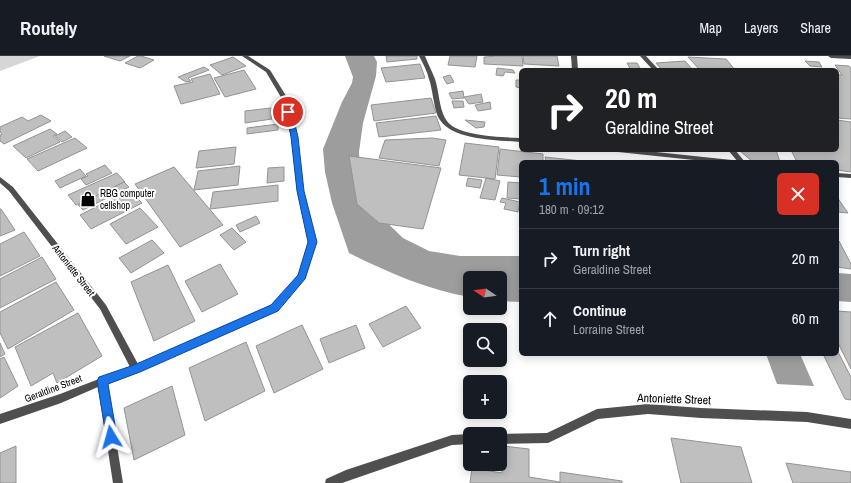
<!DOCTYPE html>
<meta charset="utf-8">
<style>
body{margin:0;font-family:"Archivo Narrow",sans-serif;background:#20242c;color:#f1f3f6;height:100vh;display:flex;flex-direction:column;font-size:15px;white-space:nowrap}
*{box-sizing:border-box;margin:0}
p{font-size:13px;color:#9ea1a6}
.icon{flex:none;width:22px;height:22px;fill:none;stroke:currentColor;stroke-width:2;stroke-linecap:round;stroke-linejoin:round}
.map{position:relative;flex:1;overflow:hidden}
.panel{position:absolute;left:519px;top:104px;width:320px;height:196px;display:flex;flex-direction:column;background:#171b24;border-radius:6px;box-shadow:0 2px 10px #0003}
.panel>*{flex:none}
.banner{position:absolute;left:519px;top:12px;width:320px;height:84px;border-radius:6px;box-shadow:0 2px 10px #0003;background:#202124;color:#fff;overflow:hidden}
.needle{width:26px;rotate:283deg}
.tools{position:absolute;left:463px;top:215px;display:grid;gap:8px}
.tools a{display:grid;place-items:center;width:44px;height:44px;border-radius:6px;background:#171b24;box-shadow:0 2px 10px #0003;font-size:20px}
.pin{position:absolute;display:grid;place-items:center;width:34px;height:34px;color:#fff;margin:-17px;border:2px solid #fff;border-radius:50%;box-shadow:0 1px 4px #0007}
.me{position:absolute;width:44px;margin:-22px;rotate:352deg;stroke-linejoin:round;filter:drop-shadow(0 0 3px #0008)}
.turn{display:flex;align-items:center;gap:14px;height:84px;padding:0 20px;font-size:18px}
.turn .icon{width:52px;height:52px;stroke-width:2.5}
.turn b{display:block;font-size:28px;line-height:34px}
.round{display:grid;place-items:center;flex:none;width:42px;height:42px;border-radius:6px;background:#20242c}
.headline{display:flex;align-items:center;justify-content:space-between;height:68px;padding:0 20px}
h1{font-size:24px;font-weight:800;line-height:30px;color:#1a73e8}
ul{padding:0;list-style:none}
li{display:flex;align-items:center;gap:12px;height:60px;padding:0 20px;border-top:1px solid #363941}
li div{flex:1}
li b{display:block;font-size:15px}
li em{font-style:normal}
header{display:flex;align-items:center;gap:24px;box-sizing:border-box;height:56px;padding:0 20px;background:#171b24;border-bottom:1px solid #363941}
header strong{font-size:19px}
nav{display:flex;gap:22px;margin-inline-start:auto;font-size:14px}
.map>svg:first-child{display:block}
.green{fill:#d6d6d6}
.water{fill:#9d9d9d}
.building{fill:#bfbfbf;stroke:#939393}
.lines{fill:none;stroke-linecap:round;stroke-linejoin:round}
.service{fill:#4f4f4f;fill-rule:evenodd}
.minor{fill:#4f4f4f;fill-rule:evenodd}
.tertiary{fill:#4f4f4f;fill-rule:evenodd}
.route{fill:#1a73e8;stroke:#114b97}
.labels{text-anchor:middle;stroke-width:4;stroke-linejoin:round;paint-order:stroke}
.poi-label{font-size:10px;fill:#000;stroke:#fff;text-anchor:start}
.street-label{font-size:10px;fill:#000;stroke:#fff}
.near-street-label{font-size:12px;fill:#000;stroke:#fff}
</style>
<header>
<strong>Routely</strong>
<nav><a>Map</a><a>Layers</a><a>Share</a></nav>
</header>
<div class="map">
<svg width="851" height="427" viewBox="0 0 851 427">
<rect width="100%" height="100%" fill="#fff"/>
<path class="green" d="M0 0H40L0 15Z"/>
<g class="water">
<path d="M345 0H374L377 6 376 20 363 67 359 96 361 134 377 157 403 182 429 195 460 200H521V246L500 245V222H470V241C428 234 387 216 349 197L332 147 325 116 323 93 342 46 352 27 353 21Z"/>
<path d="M837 217 851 218V246L837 245Z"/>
<path d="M766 298H800L814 330 777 328Z"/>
</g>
<g class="building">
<path d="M104 0H130L120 5Z"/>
<path d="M138 0H141L154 4 140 12 125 7Z"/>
<path d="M386 0H417V3L387 6Z"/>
<path d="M450 0H477L475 11 448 9Z"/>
<path d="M498 0H522L523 10 484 8V1Z"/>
<path d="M523 0H557L559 10 524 8Z"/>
<path d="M233 1 246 10 222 19 210 9Z"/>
<path d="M688 1 726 3 735 14H700Z"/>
<path d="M685 5 693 14H662L656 7Z"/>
<path d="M805 5 819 6 822 11 810 10Z"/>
<path d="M627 7H637L641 14H631Z"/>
<path d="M420 8 425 22 386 26 381 12Z"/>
<path d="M835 9 849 10 851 12V63L837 62V19H842Z"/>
<path d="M204 11 209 14 188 22 191 25 186 26 178 21Z"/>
<path d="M497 12 513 14 515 17 505 16 503 20 496 19Z"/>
<path d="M244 14 256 33 225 41 214 22Z"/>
<path d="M210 18 220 38 181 48 174 30 193 26 191 23Z"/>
<path d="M450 19 454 26 447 28 443 21Z"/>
<path d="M516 24H521V32L516 31Z"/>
<path d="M463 35 464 42 452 43 449 37Z"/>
<path d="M481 38 483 46 469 48 464 41Z"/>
<path d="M431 42 436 57 374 65 371 49Z"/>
<path d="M452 45H463L464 51 454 52Z"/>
<path d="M490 46 491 53 478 55 475 49Z"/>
<path d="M271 52 272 63 245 67V55Z"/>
<path d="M41 59 51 65 4 88 0 85V79L2 78 0 76V71L22 61 28 65Z"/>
<path d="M436 60 441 74 379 81 376 67Z"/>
<path d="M465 64 485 66 484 71 476 72Z"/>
<path d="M837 64 851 66V116L837 114V106H797L791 94H837Z"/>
<path d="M278 68V74L247 78V72Z"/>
<path d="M50 73 57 78 53 80 60 86 26 102 13 90Z"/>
<path d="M65 75 72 81 62 86 55 80Z"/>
<path d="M75 82 87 92 38 115 27 103Z"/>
<path d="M432 82 446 84 439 110 379 102 385 84Z"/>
<path d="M465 87 499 91 495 123 459 119Z"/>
<path d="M236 91 234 108 196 112 199 95Z"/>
<path d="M500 93 543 98V106H521V121L497 119Z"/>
<path d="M757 94H776L780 106H753L740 95Z"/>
<path d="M349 100 441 112 423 173 379 167 357 148Z"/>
<path d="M545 101 591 106H546Z"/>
<path d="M105 109 112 117 86 129 81 123 88 120 86 118Z"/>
<path d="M240 110 238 129 194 134 198 115Z"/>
<path d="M174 111 223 169 180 191 135 128Z"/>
<path d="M284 111V125L267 127 268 112Z"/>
<path d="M80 113 86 120 60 132 55 125Z"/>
<path d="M117 117 125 126 76 149 68 139Z"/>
<path d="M468 122 482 124 480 132 466 130Z"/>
<path d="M486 122 500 125 495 144 480 142Z"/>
<path d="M124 126 129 131 83 154 78 149Z"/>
<path d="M508 126 521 127V143L507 142Z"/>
<path d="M278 129V145L210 153 213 136Z"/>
<path d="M129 134 142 147 91 173 80 159Z"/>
<path d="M837 141 848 157 837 156Z"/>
<path d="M502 142 520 146 518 156 504 153 506 147 500 146Z"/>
<path d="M140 152 158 171 126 188 110 168Z"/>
<path d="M0 153H1L15 174 0 180Z"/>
<path d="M256 160 260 167 240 176 236 169Z"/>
<path d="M232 172 246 186 234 194 220 179Z"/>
<path d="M24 176 40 200 0 220V188Z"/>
<path d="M152 184 164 197 131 217 119 202Z"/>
<path d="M837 185H839L851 208V213L837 211Z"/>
<path d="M42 201 56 223 0 252V223Z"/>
<path d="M220 208 238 238 202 256 185 225Z"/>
<path d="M168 209 195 265 154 285 131 226Z"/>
<path d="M56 226 74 254 8 293 0 277V256Z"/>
<path d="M406 250 421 272 383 291 369 268Z"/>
<path d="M837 255 851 256V313L837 285Z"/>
<path d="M78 257 102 300 57 327 53 317 31 330 15 291Z"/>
<path d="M302 269 323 313 274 337 256 290Z"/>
<path d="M356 269 365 292 329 307 320 283Z"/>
<path d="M246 286 265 335 205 365 189 312Z"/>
<path d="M0 287 5 298 0 301Z"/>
<path d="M837 294 851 321V344L845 343 823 298H837Z"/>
<path d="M4 301 18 330 0 342V303Z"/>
<path d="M172 330 185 379 134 404 124 352Z"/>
<path d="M671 382 741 391 752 427H681Z"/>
<path d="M16 390V427H0V397Z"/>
<path d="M503 390 529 393V421L560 426V416L622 425V427H470L472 412 502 417Z"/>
<path d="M786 407 851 416V427H793Z"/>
</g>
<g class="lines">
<path class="service" d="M571 0H577L578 14H572Z"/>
<g class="minor">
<path d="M242 0H248L270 14 288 43 297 81 303 135 316 186 306 221 277 255 139 316 107 328 123 427H113L98 331 61 347 0 368V358L60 338 130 311 100 253 9 135 0 127V121L13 131 106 249 138 308 271 249 298 220 308 186 297 135 291 81 282 43 266 16Z"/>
<path d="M640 0H646L659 14H653Z"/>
<path d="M828 0H851V3L831 2Z"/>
<path d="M728 94H735L745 106H738Z"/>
<path d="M648 348 701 352 807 356 851 363V373L807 366 701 362 648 358 598 363 548 387 500 388V378L547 377 597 353Z"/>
<path d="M470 378V388L452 389 342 427H325L326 423 346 414 452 379Z"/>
</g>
<g class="tertiary">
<path d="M419 0H425C428 8 432 15 435 23 439 35 439 51 445 62 454 81 502 81 521 82V86C499 84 454 85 440 64 434 56 433 34 429 23 427 15 423 7 419 0Z"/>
<path d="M615 94H637L732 104 735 106H713L618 96Z"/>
<path d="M837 117 851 118V122L837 121Z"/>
</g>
</g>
<path class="route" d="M286 54 292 56 298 81 304 135 317 186 305 223 278 255 140 316 108 328 117 381 115 385 111 386 107 385 97 325 99 321 134 309 271 249 298 219 308 186 297 135 291 81Z"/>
<defs>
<g id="shop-bare" transform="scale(1.2)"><path d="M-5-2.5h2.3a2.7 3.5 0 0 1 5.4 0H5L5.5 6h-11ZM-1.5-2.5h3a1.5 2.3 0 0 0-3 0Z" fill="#000" stroke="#fff" stroke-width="2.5" paint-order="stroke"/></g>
</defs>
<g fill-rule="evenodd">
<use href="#shop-bare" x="88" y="143"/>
</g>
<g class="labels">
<g class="poi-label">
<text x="100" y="141">RBG computer<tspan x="100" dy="12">cellshop</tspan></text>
</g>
<g class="street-label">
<text transform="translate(74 214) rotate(52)" y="4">Antoniette Street</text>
<text transform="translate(53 332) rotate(-21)" y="4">Geraldine Street</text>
</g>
<g class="near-street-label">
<text transform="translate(674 343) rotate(2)" y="4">Antoniette Street</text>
</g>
</g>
</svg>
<div class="tools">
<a><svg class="needle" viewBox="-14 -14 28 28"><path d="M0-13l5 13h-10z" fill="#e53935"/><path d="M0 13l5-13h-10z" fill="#9ea1a6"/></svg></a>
<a><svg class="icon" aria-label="search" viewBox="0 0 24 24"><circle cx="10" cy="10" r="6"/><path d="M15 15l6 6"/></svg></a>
<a>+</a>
<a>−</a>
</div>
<div class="pin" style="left:288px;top:56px;background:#d93025"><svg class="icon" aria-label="arrive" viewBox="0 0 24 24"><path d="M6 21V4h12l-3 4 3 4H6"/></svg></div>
<svg class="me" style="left:111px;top:381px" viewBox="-20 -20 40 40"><path d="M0-17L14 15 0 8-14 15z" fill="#1a73e8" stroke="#fff" stroke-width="4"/></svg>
<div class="banner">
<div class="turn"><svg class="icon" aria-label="right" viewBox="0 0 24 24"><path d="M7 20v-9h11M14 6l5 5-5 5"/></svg><div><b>20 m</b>Geraldine Street</div></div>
</div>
<section class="panel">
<div class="headline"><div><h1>1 min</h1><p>180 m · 09:12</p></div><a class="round" style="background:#d93025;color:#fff"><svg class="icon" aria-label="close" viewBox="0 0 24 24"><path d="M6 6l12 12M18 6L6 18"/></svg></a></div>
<ul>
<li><svg class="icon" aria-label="right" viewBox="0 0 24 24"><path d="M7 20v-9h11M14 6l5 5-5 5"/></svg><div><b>Turn right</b><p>Geraldine Street</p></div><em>20 m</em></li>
<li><svg class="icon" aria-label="ahead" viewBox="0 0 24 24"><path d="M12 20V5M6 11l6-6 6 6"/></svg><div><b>Continue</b><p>Lorraine Street</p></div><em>60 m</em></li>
</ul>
</section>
</div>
